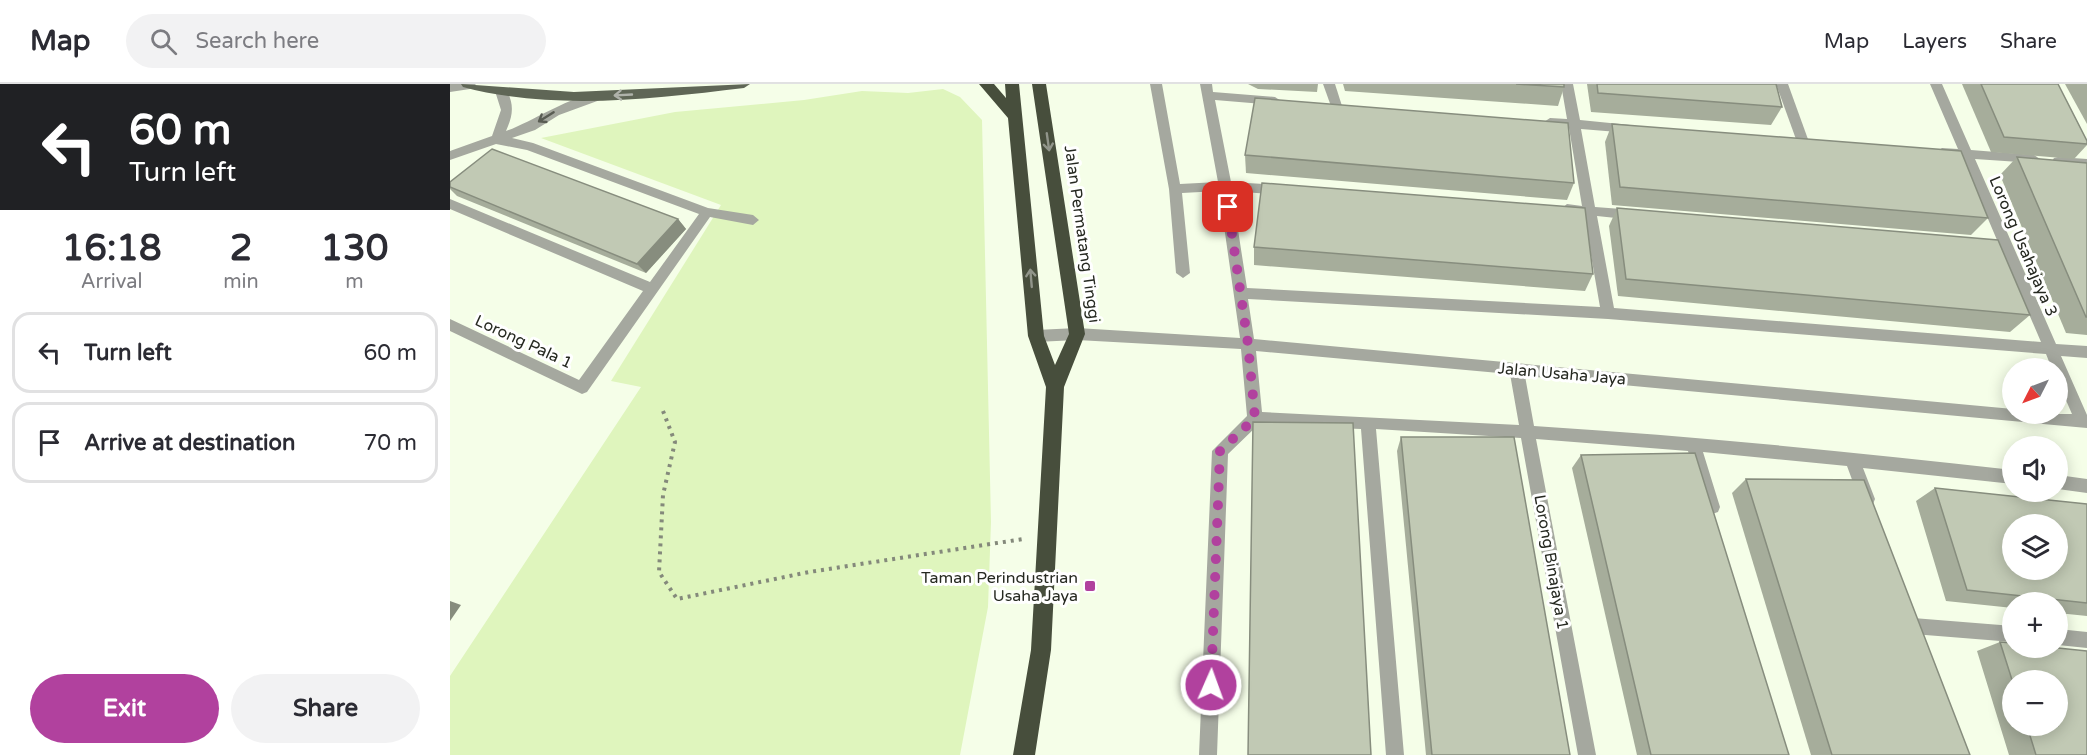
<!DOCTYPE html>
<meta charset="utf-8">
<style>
body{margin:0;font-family:"Varela Round",sans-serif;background:#f2f2f3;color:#2b2b33;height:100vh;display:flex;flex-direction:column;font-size:22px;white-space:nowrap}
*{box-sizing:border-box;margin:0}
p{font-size:20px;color:#7c7c81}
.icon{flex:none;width:33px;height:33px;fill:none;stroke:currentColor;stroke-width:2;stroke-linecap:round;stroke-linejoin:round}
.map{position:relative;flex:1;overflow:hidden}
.details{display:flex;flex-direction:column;background:#fff;width:450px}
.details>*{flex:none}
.banner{background:#202124;color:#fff;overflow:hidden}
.needle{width:39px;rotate:228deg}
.fabs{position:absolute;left:1552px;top:274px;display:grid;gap:12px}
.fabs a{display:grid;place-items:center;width:66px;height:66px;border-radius:50%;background:#fff;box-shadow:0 3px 15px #0003;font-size:30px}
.pin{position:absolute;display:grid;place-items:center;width:51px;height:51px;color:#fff;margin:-26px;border-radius:12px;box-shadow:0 3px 9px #0006}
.me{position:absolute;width:66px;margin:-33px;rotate:2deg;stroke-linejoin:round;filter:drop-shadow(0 0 4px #0008)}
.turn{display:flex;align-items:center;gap:21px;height:126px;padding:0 30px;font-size:27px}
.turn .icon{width:78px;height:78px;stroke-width:2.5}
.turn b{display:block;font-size:42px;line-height:51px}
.eta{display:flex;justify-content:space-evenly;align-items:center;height:102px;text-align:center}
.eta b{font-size:36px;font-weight:700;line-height:42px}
.button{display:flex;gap:12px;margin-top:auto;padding:12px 30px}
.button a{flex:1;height:69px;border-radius:36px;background:#b1419e;color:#fff;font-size:24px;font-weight:700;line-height:69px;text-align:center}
.button a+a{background:#f2f2f3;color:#2b2b33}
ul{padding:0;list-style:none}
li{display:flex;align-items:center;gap:18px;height:81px;margin:0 12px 9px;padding:0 18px;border:3px solid #e1e1e2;border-radius:18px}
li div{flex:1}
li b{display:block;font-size:22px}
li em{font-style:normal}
header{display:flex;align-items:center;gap:36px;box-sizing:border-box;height:84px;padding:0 30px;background:#fff;border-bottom:2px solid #e1e1e2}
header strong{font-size:28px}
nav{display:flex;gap:33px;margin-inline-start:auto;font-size:21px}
.search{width:420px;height:54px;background:#f2f2f3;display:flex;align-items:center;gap:15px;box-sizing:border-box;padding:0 21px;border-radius:33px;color:#7c7c81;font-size:22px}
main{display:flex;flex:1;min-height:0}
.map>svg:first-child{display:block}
.green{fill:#dff5bd}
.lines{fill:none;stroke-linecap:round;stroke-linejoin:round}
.path{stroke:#84897b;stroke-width:4;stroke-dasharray:3 5;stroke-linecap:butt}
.minor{fill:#a5a89f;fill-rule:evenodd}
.major{fill:#5f6656;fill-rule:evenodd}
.highway{fill:#474e3c;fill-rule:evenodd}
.wall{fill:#a6ad9b;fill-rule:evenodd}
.shaded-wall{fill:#878d7e}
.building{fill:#c1c9b4;stroke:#878d7e;stroke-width:1.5;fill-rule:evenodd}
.oneway{stroke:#afb2aa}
.oneway2{stroke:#595c53}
.oneway3{stroke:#91958a}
.route{stroke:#b1419e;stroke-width:10;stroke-dasharray:0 18}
.poi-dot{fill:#b1419e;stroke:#fff;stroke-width:2}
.labels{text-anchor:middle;stroke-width:6;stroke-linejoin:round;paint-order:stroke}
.street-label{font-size:16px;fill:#262921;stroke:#fff}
.poi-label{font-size:16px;fill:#262921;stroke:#fff;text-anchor:end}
</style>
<header>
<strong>Map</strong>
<div class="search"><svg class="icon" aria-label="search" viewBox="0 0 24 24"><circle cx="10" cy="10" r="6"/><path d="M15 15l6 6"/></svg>Search here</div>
<nav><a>Map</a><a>Layers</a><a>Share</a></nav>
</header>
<main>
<section class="details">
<div class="banner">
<div class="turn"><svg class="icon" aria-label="left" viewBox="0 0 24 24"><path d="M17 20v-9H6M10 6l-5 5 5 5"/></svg><div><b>60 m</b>Turn left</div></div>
</div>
<div class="eta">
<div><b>16:18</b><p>Arrival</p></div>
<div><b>2</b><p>min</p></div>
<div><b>130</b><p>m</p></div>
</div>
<ul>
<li><svg class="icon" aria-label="left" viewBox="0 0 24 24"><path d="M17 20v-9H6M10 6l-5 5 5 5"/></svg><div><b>Turn left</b></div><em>60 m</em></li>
<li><svg class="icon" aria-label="arrive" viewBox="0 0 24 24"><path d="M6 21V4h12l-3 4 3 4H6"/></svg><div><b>Arrive at destination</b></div><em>70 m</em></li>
</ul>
<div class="button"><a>Exit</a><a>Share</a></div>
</section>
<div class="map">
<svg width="1637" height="671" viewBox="0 0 1637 671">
<rect width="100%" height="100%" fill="#f5fee8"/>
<path class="green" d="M493 5 510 13 532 36 541 438 538 523 510 671H0V592L191 303 161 297 271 121 91 54 225 28 354 16 412 7 458 9Z"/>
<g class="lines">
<path class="path" d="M213 327 225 358 213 411 209 488 227 515 359 488 573 455"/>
<g class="minor">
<path d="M0 0H25L26 1 20 5 0 8Z"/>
<path d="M700 0H712L730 100 768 98 750 0H762L763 8 825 13 831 17 825 21 765 16 781 98 832 101 838 106 832 111 782 107 797 204 1150 223 1134 131 1117 130 1111 125 1117 120 1132 122 1119 44 1100 42 1094 38 1100 34 1117 35 1111 0H1123L1130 36 1180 41 1186 45 1180 49 1131 45 1145 123 1185 126 1191 131 1185 136 1147 132 1164 224 1591 258 1552 167 1532 165 1525 160 1532 155 1547 156 1512 74 1492 72 1486 68 1492 64 1508 65 1480 0H1492L1521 66 1584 71 1590 75 1584 79 1525 75 1606 260 1637 262V274L1611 272 1637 331V344L1075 292 1084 342C1245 352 1403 368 1563 386V400L1413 384 1425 415 1423 420 1417 422 1411 420 1397 382 1253 368 1270 423 1268 428 1262 430 1256 428 1254 423 1238 367 1086 355 1146 671H1128L1071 354 926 345 954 671H936L911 345 808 341 778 370 767 671H749L762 367 797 332 791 265 627 256 586 258 581 256 579 252 581 248 586 246 627 244 790 254 769 107 732 109 740 189 733 194 726 189 719 105ZM798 215 1158 235 1596 270 1602 285H1608V298L1622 330H1563V325L804 255ZM806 267 1060 290 1069 341 812 328Z"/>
<path d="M873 0H885L892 22 890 25H882Z"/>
<path d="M1326 0H1338L1359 58 1357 61 1353 62 1347 58Z"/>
<path d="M51 3 55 4C65 20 63 31 56 47 78 40 130 6 150 10L152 13 150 16 109 31 85 46 62 54 83 59 258 124 303 131 309 136 303 141 260 133 137 308 132 310 0 247V235L129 296 193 207 0 125V115L200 198 249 130 77 66 46 60 0 76V67L42 52 51 26 45 7Z"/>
<path d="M1608 73 1637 75V83L1604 80 1602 77 1604 74Z"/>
<path d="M1608 391 1637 395V409L1608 405Z"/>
<path d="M1463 534 1563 542V558L1463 550 1457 548 1454 542 1457 536Z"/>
<path d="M1608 545 1637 548V564L1608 561Z"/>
</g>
<path class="major" d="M11 0 124 8 300 0 294 4C203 15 103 27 13 3Z"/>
<path class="highway" d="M529 0H544L556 14 555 0H569L594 252 605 281 619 250 582 0H596L635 250 614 303 601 566 585 671H563L581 566 596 303 578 252 558 34Z"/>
</g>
<g class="wall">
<path d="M798 0H868L867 8 808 5Z"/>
<path d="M893 0H1114V3L1108 22 895 7Z"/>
<path d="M1137 0H1326L1332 23 1321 41 1141 28Z"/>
<path d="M1512 0H1608L1637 57V61L1624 75 1541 68Z"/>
<path d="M1615 0H1637V40Z"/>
<path d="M1162 40 1538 134 1521 151 1162 121 1155 58Z"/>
<path d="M795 71 1124 99 1117 116 796 89Z"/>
<path d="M1567 73 1637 79V251L1616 249 1550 91Z"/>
<path d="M0 98 228 135 236 145 196 189 7 112 0 105Z"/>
<path d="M1167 124 1580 231 1560 248 1168 212 1159 142Z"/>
<path d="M804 163 1143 190 1135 207 804 181Z"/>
<path d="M951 353 1120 671H976L947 367Z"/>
<path d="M1131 371 1339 671H1187L1122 384Z"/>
<path d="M1296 395 1520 671H1361L1282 409Z"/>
<path d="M1485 404 1637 420V532L1608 529V519H1563V524L1496 517 1466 417Z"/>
<path d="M1550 558 1637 671H1559L1527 567ZM1563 597 1608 642H1563Z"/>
</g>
<g class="shaded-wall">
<path d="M228 135 236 145 196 189 187 180Z"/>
<path d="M0 517 11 521 0 537Z"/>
</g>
<g class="building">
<path d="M1066 0H1114V3Z"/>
<path d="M1147 0H1326L1332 23 1148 9Z"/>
<path d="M1531 0H1608L1637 57V60L1554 53Z"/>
<path d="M805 14 1118 39 1124 99 795 71Z"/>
<path d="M1162 40 1511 67 1538 134 1170 103Z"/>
<path d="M42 65 228 135 187 180 0 103V98Z"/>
<path d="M1567 73 1637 79V233H1636Z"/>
<path d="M812 99 1135 124 1143 190 804 163Z"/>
<path d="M1167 124 1548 156 1580 231 1176 195Z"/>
<path d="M803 338 903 339 921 671H798Z"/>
<path d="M951 353H1064L1120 671H982Z"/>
<path d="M1245 369 1339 671H1201L1131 371Z"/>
<path d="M1296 395 1414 396 1520 671H1382Z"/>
<path d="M1485 404 1637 420V519L1517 506ZM1563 441H1608V486H1563Z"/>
<path d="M1550 558 1563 559V564H1608L1637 567V671H1586L1577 642H1608V597H1563V599Z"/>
</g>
<defs><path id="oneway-shaft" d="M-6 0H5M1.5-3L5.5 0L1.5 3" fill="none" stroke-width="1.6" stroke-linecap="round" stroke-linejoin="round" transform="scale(1.5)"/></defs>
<use class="oneway" href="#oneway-shaft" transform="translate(173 11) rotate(177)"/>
<use class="oneway2" href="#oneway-shaft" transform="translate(96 33) rotate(148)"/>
<g class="oneway3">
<use href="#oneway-shaft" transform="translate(598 58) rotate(82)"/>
<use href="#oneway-shaft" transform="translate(581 194) rotate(-95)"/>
</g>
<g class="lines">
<path class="route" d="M761 601 770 367 805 334 798 260 778 123"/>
</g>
<rect class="poi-dot" x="634" y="496" width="12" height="12" rx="3"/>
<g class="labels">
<g class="street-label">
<text transform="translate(633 150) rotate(82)" y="6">Jalan Permatang Tinggi</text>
<text transform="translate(1574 162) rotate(67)" y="6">Lorong Usahajaya 3</text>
<text transform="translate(74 257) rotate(25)" y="6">Lorong Pala 1</text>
<text transform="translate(1112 289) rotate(5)" y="6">Jalan Usaha Jaya</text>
<text transform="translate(1102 478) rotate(80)" y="6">Lorong Binajaya 1</text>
</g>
<g class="poi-label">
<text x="628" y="499">Taman Perindustrian<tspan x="628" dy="18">Usaha Jaya</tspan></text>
</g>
</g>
</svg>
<div class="fabs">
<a><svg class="needle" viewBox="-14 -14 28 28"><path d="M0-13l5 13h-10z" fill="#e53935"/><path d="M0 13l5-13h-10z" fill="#7c7c81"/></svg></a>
<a><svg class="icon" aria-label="sound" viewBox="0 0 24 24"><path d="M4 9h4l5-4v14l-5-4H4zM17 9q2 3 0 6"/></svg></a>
<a><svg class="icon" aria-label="layers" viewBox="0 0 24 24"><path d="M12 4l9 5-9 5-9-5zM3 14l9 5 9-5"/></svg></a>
<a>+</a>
<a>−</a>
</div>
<div class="pin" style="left:778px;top:123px;background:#d93025"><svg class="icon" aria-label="arrive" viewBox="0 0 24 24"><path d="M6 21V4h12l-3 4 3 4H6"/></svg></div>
<svg class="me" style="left:761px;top:601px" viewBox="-20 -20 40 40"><circle r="17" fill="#b1419e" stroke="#fff" stroke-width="3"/><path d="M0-11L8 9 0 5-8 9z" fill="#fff"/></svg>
</div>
</main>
